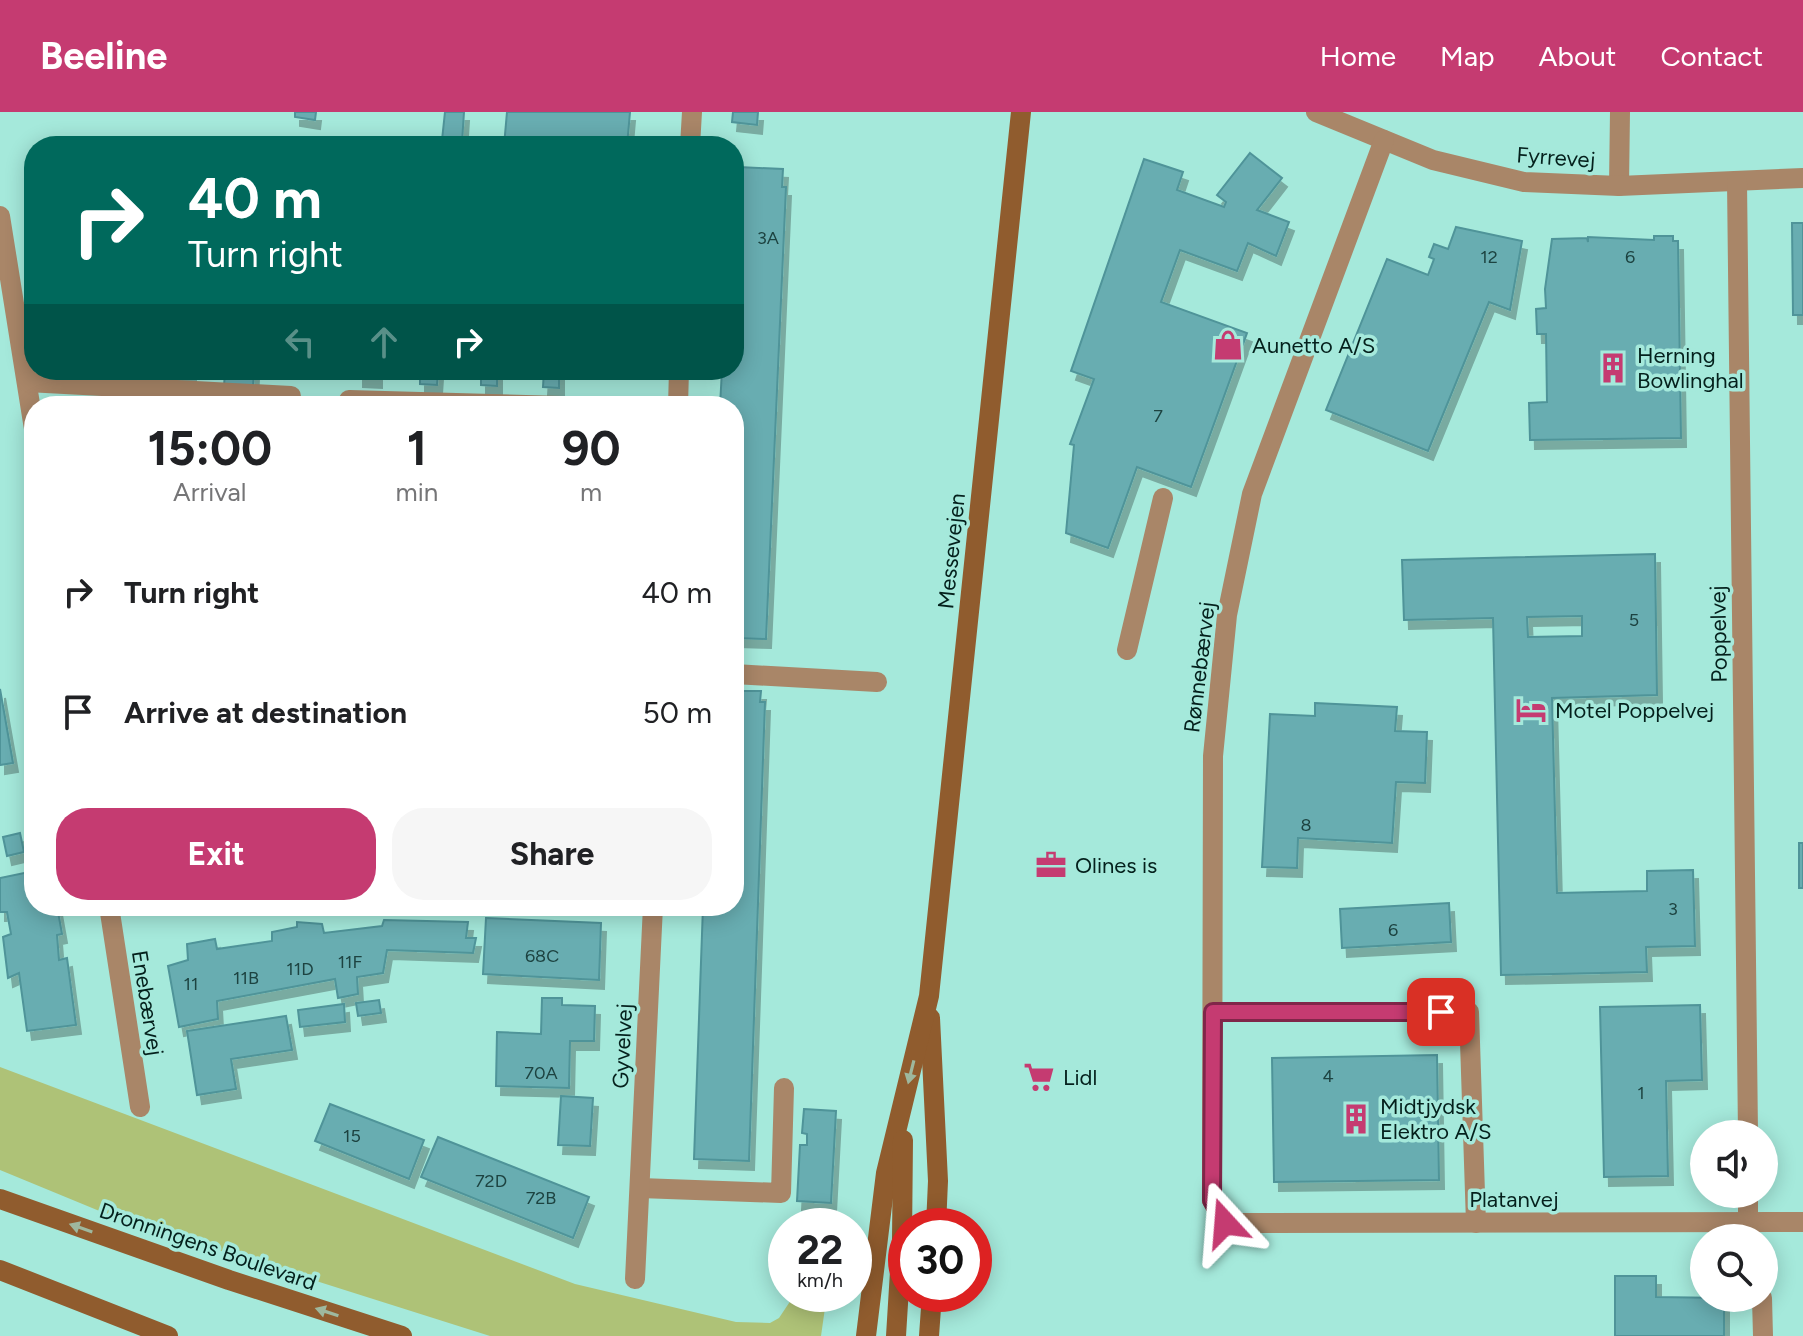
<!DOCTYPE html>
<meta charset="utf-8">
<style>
body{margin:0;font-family:Figtree,sans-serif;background:#f6f6f6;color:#202124;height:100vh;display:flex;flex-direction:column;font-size:30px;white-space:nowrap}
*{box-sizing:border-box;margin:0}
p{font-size:26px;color:#757577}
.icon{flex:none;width:44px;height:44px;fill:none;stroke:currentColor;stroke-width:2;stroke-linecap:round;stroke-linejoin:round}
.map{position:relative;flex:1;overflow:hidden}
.sheet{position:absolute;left:24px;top:284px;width:720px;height:520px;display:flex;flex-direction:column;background:#fff;border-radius:32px;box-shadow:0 4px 20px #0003}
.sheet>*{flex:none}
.hud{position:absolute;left:24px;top:24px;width:720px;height:244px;border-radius:32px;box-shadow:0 4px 20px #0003;background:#00695c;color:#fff;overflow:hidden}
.controls{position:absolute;left:1690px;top:1008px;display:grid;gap:16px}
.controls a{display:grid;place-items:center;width:88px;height:88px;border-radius:50%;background:#fff;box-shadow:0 4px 20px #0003;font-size:40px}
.speed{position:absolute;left:768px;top:1096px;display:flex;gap:16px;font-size:40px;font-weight:700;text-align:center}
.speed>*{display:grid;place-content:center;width:104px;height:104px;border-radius:50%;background:#fff;box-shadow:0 4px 20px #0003;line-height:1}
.speed small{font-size:20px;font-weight:400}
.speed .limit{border:12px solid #d22;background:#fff;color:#111}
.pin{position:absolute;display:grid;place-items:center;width:68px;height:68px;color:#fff;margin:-34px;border-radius:16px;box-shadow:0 4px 12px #0006}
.me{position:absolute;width:88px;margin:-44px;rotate:341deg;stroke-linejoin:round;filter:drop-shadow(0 0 6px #0008)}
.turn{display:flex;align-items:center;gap:28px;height:168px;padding:0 32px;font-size:36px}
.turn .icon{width:104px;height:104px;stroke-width:2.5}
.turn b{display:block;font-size:56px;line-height:68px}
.lanes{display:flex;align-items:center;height:76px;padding:0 32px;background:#0003;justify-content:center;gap:40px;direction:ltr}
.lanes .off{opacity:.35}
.eta{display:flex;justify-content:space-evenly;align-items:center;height:136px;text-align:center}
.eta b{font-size:48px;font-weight:700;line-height:56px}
.button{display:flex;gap:16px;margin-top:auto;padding:16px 32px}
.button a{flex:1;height:92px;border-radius:32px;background:#c53b71;color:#fff;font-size:32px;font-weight:700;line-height:92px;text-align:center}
.button a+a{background:#f6f6f6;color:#202124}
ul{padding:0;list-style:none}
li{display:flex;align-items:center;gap:24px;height:120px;padding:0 32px}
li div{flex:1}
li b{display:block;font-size:30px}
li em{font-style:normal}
header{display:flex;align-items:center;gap:48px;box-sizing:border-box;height:112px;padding:0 40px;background:#c53b71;color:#fff}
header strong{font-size:38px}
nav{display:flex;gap:44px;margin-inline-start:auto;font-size:28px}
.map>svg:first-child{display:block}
.green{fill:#aec277}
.building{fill:#68adb1;stroke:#4f9499;stroke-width:2;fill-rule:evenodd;filter:url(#shadow)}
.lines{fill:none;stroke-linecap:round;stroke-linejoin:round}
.service{stroke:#a98668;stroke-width:20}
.minor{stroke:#a98668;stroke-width:20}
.secondary{stroke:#905c2e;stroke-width:20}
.oneway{fill:#9eb89e}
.route-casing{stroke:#802649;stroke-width:20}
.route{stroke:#c53b71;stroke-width:14}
.labels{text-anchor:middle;stroke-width:7;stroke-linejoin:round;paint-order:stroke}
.number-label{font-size:18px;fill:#1d4341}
.street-label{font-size:22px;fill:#04201c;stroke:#a5e9db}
.poi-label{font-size:22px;fill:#04201c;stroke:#a5e9db;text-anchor:start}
</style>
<header>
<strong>Beeline</strong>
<nav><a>Home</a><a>Map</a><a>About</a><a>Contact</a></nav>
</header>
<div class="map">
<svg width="1803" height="1224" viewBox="0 0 1803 1224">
<defs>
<filter id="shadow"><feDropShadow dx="5" dy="9" stdDeviation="0" flood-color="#0004"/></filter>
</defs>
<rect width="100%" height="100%" fill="#a5e9db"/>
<path class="green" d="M0 955 575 1172 736 1210 770 1211 779 1206 795 1182H827L821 1224H490L114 1105 0 1058Z"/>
<g class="building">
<path d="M295 0H316L315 8 295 5Z"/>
<path d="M445 0H464L462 30 442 28Z"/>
<path d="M507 0H630L627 34H568V30L556 29 555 34H504Z"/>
<path d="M733 0H758L757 13 732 10Z"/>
<path d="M1250 41 1282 66 1257 98 1289 110 1276 144 1248 131 1237 159 1180 138 1161 190 1247 221 1191 375 1137 355 1108 436 1066 421 1074 333 1070 332 1094 267 1071 259 1144 47 1183 60 1177 78 1224 95 1226 90 1217 83Z"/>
<path d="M738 55 783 57 782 75H786L766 527 734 526V294H720L722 258H734V74H738Z"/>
<path d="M1792 111H1803V203H1793Z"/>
<path d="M1456 115 1522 129 1510 198 1489 190 1428 339 1326 298 1387 147 1428 163 1434 147 1429 145 1434 132 1448 137Z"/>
<path d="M1654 124H1673V129H1678L1681 326 1530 328 1529 291 1547 290 1546 222H1537L1536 197 1546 196 1545 177 1552 127 1587 126 1588 130V125L1654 128Z"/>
<path d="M163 258H191V262H174V259Z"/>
<path d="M233 258H254L253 275 224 274 225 260H233Z"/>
<path d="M358 258H377V267L358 266Z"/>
<path d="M420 258H438L437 273 420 272Z"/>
<path d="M481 258H497V274L481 273Z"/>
<path d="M544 258H559V276L543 275Z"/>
<rect x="195" y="291" width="27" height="3"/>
<path d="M1655 442 1657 583 1552 586 1557 781 1647 779V759L1693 758 1695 834 1646 835 1647 860 1501 863 1493 506 1404 508 1402 448ZM1582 504V524L1528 525 1527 505Z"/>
<path d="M0 577 13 651 0 653Z"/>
<path d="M734 579H761L760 590H765L749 1049 694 1047 703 794H734Z"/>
<path d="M1315 591 1397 595 1395 619 1427 620 1425 671 1396 670 1392 731 1298 726 1297 756 1262 755 1270 602 1315 604Z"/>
<path d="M20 721 24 740 7 744 3 725Z"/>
<rect x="1799" y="731" width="4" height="45"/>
<path d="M34 759V794H57L62 822 57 823 59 848 67 846 76 913 27 919 19 861 8 866 3 825 11 822 7 800H0V766Z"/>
<path d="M1449 791 1451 830 1342 836 1340 797Z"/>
<path d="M486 806 601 811 599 868 483 862Z"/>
<path d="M384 808 468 810 466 826H476L473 841 387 838 383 861 357 865 358 882 338 886 335 867 217 889 218 907 179 915 168 854 188 848 187 832 215 827 217 837 272 829V820L297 815V810L322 812 324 821 382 814Z"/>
<path d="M542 886H562V893L595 894 594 929H570L569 976 496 974 497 920 541 922Z"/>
<path d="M379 888 381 901 358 904 356 891Z"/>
<path d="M344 892 345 910 300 915 298 898Z"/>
<path d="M1700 893 1702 968 1666 969 1668 1064 1604 1065 1600 895Z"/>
<path d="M286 904 292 938 231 947 236 977 197 983 187 919Z"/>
<path d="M1437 943 1439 1068 1274 1070 1272 946Z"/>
<path d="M561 984 593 986 590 1034 558 1033Z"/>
<path d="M330 992 424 1028 409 1067 315 1029Z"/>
<path d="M804 997 836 999 831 1091 797 1089 800 1033H807V1022L802 1021Z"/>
<path d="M438 1025 589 1085 573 1126 421 1065Z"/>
<path d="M1615 1164H1656V1185L1724 1186V1224H1615Z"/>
</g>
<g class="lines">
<g class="service">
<path d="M1619 74 1620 0"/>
<path d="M1127 538 1163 386"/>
<path d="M734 562 877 570"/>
<path d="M1213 900H1469L1476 1111"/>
<path d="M1762 1186 1763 1224"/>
</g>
<g class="minor">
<path d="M1316 0 1433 48 1524 70 1619 74 1803 66"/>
<path d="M1384 28 1252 382 1227 503 1213 644 1212 1088 1225 1111 1803 1110"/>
<path d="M690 34 692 0"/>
<path d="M1737 70 1748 1022"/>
<path d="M0 104 34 317"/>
<path d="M27 270 291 284"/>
<path d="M349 288 562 294"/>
<path d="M678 294 679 258"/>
<path d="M109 794 140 995"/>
<path d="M640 1076 781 1081 784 976"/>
<path d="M1748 1082V1111"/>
<path d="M635 1167 653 794"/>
</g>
<g class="secondary">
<path d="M930 906 938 1069 936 1114"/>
<path d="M0 1087 229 1168 402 1224"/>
<path d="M0 1158 168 1224"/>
<path d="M866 1224 886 1061 929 884 1021 0"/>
<path d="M896 1224 902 1127 903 1028"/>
<path d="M929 1224 932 1182"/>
</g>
</g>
<defs><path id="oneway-solid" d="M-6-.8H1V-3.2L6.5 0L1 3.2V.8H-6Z" transform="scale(2)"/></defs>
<g class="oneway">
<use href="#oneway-solid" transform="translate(911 960) rotate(104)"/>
<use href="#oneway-solid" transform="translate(81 1116) rotate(-161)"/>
<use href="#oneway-solid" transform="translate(327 1200) rotate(-162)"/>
</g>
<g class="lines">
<g class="route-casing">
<path id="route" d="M1225 1111 1212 1088 1213 900H1441"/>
</g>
<use href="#route" class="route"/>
</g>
<defs>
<g id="shop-bare" transform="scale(2.4)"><path d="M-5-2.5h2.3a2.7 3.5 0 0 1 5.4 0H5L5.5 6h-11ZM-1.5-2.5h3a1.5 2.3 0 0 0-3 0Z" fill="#c53b71" stroke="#a5e9db" stroke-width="2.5" paint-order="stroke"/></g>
<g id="building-bare" transform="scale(2.4)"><path d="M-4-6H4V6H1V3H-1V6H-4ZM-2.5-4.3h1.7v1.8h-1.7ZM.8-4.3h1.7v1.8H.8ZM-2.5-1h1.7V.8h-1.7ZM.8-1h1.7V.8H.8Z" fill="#c53b71" stroke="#a5e9db" stroke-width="2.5" paint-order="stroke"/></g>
<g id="hotel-bare" transform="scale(2.4)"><path d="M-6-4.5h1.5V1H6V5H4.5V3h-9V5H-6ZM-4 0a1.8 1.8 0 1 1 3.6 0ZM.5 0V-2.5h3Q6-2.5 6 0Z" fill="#c53b71" stroke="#a5e9db" stroke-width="2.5" paint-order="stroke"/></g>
<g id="office-bare" transform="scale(2.4)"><path d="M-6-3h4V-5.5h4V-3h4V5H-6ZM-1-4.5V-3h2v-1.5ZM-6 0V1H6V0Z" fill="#c53b71" stroke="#a5e9db" stroke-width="2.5" paint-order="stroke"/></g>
<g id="supermarket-bare" transform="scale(2.4)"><path d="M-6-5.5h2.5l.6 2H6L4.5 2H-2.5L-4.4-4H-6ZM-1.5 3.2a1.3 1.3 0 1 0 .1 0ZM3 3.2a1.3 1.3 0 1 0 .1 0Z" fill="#c53b71" stroke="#a5e9db" stroke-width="2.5" paint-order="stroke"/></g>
</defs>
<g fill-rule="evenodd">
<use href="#shop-bare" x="1228" y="233"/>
<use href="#building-bare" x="1613" y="256"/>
<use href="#hotel-bare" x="1531" y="598"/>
<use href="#office-bare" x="1051" y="753"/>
<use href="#supermarket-bare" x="1039" y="965"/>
<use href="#building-bare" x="1356" y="1007"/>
</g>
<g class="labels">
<g class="number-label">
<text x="768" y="132">3A</text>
<text x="1489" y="151">12</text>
<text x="1630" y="151">6</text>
<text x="1158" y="310">7</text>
<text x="1634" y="514">5</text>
<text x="1306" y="719">8</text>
<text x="1673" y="803">3</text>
<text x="1393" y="824">6</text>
<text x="542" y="850">68C</text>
<text x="350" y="856">11F</text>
<text x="300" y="863">11D</text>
<text x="246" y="872">11B</text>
<text x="191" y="878">11</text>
<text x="541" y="967">70A</text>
<text x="1328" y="970">4</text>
<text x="1641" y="987">1</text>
<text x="352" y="1030">15</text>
<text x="491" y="1075">72D</text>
<text x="541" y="1092">72B</text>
</g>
<g class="street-label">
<text transform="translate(1556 45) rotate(4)" y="8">Fyrrevej</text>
<text transform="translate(951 439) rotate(-84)" y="8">Messevejen</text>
<text transform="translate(1718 522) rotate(-91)" y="8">Poppelvej</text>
<text transform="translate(1199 555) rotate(-83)" y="8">Rønnebærvej</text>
<text transform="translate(148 891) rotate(81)" y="8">Enebærvej</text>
<text transform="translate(622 934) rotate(-87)" y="8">Gyvelvej</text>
<text x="1514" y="1095">Platanvej</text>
<text transform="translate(208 1134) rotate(19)" y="8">Dronningens Boulevard</text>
</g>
<g class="poi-label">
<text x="1252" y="241">Aunetto A/S</text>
<text x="1637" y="251">Herning<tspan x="1637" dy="25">Bowlinghal</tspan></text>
<text x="1555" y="606">Motel Poppelvej</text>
<text x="1075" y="761">Olines is</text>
<text x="1063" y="973">Lidl</text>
<text x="1380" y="1002">Midtjydsk<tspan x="1380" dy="25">Elektro A/S</tspan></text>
</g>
</g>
</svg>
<div class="controls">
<a><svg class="icon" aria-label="sound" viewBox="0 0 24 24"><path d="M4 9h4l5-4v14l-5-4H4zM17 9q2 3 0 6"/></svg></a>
<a><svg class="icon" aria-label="search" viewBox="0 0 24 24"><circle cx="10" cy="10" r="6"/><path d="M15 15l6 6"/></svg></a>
</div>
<div class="speed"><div>22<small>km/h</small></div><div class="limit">30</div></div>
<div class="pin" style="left:1441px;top:900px;background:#d93025"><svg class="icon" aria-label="arrive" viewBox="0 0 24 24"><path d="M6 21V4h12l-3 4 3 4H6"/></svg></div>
<svg class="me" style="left:1225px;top:1111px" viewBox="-20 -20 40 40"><path d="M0-17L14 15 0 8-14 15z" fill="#c53b71" stroke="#fff" stroke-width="4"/></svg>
<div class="hud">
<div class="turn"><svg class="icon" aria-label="right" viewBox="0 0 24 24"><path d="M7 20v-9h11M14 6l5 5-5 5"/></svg><div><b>40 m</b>Turn right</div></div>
<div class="lanes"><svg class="icon off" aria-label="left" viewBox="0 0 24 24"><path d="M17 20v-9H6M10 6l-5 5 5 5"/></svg><svg class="icon off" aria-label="ahead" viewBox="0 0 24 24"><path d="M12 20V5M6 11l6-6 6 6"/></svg><svg class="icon" aria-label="right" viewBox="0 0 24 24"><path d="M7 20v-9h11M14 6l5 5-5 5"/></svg></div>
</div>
<section class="sheet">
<div class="eta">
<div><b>15:00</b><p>Arrival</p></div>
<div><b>1</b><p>min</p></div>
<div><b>90</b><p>m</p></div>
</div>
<ul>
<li><svg class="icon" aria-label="right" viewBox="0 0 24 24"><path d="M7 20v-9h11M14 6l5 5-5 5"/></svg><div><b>Turn right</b></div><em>40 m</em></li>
<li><svg class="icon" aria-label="arrive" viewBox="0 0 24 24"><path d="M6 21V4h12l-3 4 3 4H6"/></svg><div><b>Arrive at destination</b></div><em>50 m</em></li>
</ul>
<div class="button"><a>Exit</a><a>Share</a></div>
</section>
</div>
